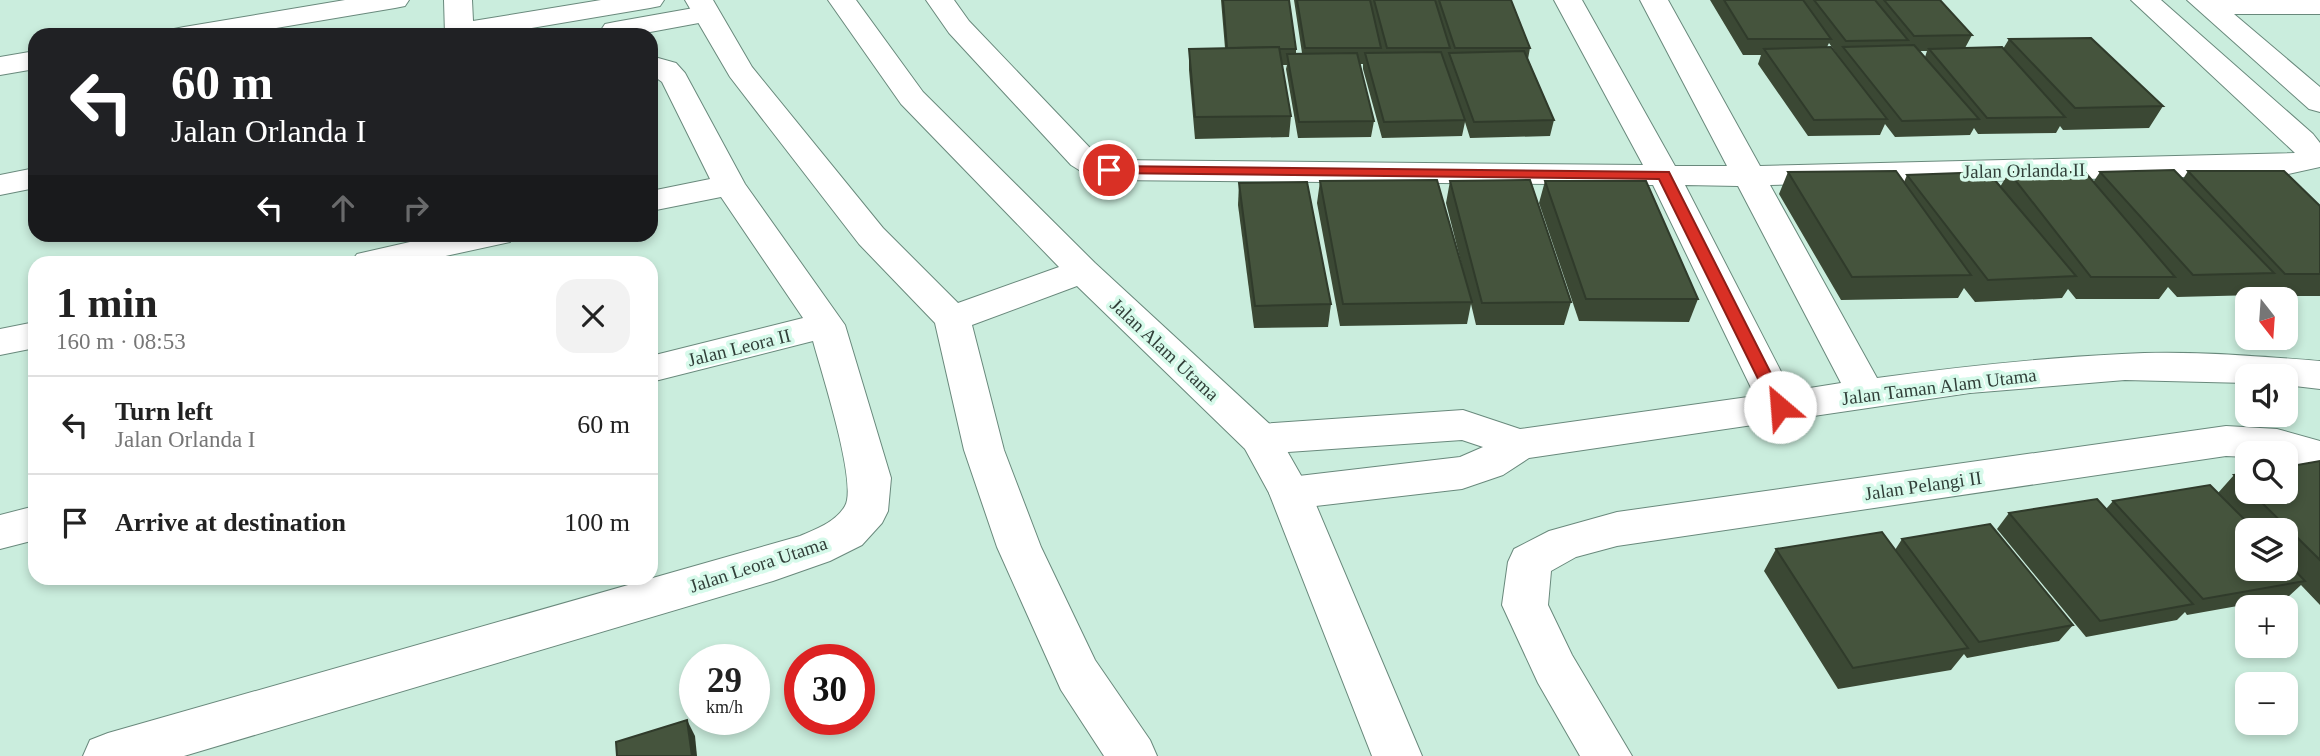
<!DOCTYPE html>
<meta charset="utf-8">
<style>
body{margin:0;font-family:"Times New Roman",serif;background:#f2f2f2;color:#222;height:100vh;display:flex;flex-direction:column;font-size:26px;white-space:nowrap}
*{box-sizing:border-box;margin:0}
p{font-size:23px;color:#767676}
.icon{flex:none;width:38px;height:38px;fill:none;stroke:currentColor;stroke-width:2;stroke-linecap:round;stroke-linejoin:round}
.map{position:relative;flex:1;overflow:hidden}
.side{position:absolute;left:28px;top:256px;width:630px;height:329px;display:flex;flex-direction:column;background:#fff;border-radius:21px;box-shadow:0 4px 10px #0003}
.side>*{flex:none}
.hud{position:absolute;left:28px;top:28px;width:630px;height:214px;border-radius:21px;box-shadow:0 4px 10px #0003;background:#202124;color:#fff;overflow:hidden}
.needle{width:46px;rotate:163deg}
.tools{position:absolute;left:2235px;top:287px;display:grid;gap:14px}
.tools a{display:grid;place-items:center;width:63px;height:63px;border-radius:14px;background:#fff;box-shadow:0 4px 10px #0003;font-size:35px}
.speed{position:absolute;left:679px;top:644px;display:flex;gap:14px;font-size:35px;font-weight:700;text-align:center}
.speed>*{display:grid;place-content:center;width:91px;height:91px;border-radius:50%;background:#fff;box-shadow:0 4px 10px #0003;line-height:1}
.speed small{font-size:18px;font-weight:400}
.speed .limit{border:10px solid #d22;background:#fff;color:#111}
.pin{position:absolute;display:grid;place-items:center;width:60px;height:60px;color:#fff;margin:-30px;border:4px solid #fff;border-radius:50%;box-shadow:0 2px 7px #0007}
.me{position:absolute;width:77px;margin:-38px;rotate:333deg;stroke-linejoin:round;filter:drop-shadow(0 0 5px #0008)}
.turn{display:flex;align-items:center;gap:24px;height:147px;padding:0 28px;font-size:32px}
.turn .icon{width:91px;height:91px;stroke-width:2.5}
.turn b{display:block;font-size:49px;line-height:60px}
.lanes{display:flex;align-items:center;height:66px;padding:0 28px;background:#0003;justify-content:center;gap:35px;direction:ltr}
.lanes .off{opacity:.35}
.round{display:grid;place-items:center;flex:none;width:74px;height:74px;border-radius:21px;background:#f2f2f2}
.head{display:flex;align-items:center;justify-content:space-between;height:119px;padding:0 28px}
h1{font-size:42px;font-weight:700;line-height:52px}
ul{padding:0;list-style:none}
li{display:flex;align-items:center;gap:21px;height:98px;padding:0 28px;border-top:2px solid #e0e0e0}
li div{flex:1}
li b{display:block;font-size:26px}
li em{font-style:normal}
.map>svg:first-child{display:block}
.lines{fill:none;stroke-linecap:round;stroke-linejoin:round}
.street-casing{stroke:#69897c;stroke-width:2}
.secondary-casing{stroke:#69897c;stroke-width:2}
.street{fill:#fff;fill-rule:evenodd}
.secondary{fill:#fff;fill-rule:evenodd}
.wall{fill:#3b4834;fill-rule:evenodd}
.shaded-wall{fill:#303b2b}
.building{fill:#45543d;stroke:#303b2b;stroke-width:2}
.route{fill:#d93025;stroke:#8d1f18;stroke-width:2}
.labels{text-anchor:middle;stroke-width:7;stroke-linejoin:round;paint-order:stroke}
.street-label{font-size:19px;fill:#313f39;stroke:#d7faeb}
</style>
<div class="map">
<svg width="2320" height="756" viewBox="0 0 2320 756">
<rect width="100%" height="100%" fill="#caeddd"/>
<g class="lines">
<g class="street-casing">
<g id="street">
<path d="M345 0H409L405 6 395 8 235 35H170L174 29 184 27Z"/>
<path d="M444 0H472L473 21 601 0H664L660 6 650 8 490 35H445Z"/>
<path d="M926 0H954L969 21 1093 151 1109 160 1643 165 1554 0H1582L1675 166H1727L1640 0H1668L1760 166 2295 153 2131 0H2161L2313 134 2320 143V167L2284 175 1770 185 1877 378C1959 367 2040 358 2122 354 2187 350 2255 356 2320 361V389L2286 385V376H2247V383L2125 380 1970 393 1529 458 1503 475 1462 489 1290 509 1275 504 1269 493 1275 482 1290 477 1460 457 1483 447 1462 440 1260 454 1246 450 1240 439 1246 428 1260 424 1463 410 1520 429 1755 396 1653 185 1109 180 1087 175 1071 165 949 33ZM1685 185 1738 186 1841 383 1791 391Z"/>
<path d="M2187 0H2320V14H2234L2320 87V112L2309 109Z"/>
<path d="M705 6 715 8 719 14 715 20 634 35H604L601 30 605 24 615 22Z"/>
<path d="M35 51V69L0 75V57Z"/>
<path d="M651 56 676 63 685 73 745 184 845 325 891 478 888 511 882 523 862 545 830 561 773 581 184 756H83L90 740 108 733 800 536C816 529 836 522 845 506 858 484 821 371 813 341L651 382V356L803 318 721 197 651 211V191L710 179 662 82 651 74Z"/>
<path d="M35 168V188L0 195V175Z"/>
<path d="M445 234H515L510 242 418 262H351L357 254Z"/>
<path d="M35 322V348L0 355V329Z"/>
<path d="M2226 426 2277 429 2320 441V471L2286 461V453H2247V457L2226 456 1617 546 1576 557 1551 571 1548 605 1572 655 1632 756H1580L1538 683 1502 605 1508 562 1514 549 1549 531 1617 512Z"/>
<path d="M35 506V540L0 549V515Z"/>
</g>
</g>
<g class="secondary-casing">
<path id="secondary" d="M685 0H713L752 67 883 228 958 303 1059 267 901 104 828 0H856L923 92 1095 263 1274 428 1311 493 1422 756H1372L1269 493 1245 449 1077 286 972 325 1004 450 1041 547 1095 660 1150 740 1157 756H1104L1061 690 997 547 964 450 935 323 859 244 730 77Z"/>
</g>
<use href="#street" class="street"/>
<use href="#secondary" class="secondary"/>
</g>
<g class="wall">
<path d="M1221 0H1289L1296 49V54L1302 53 1294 0H1511L1530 48 1528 59 1554 120 1550 136 1470 138 1465 122 1462 136 1382 138 1363 69V64H1360L1374 121 1371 137 1298 138 1286 69 1287 65H1282L1291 116 1289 137 1195 139 1189 70V49L1225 48Z"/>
<path d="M1710 0H1940L1972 35 1965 48 2003 49 2009 39 2163 106 2149 128 2063 130 2060 126 2056 133 1978 134 1974 128 1970 135 1895 137 1885 124 1880 135 1808 136 1758 64 1761 55H1743ZM1829 43 1839 57 1827 47ZM1919 51H1927L1925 57Z"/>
<path d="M2188 171 2320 206V296H2267L2261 289 2257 295 2177 297 2168 287 2159 299H2076L2068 289 2062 298 1975 302 1964 288 1958 298 1841 300 1779 194 1788 172 1904 182 1907 175 2000 187 2009 172 2094 181 2100 172 2183 179Z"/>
<path d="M1320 181 1463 270 1446 203 1450 181 1571 302 1564 325H1476L1471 304 1467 324 1340 326 1317 203Z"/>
<path d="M1545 181 1698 299 1689 322 1579 321 1539 203Z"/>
<path d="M1239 183 1331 304 1328 327 1254 328 1238 205Z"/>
<path d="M2320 461V605L2301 585 2288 597 2187 615 2185 612 2177 620 2086 637 1997 529 2009 513 2106 509 2113 501 2218 493 2234 475 2247 473V492H2286ZM2247 530H2286V569Z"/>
<path d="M1902 539 2073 625 2059 641 1967 658 1964 654 1951 670 1838 689 1764 571 1776 549 1895 550Z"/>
</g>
<path class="shaded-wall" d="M687 720 695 736 697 756H692Z"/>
<g class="building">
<path d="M1223 0H1289L1296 49H1279V47L1227 48Z"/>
<path d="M1297 0H1370L1381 48H1305Z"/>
<path d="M1374 0H1435L1450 48H1387Z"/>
<path d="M1439 0H1511L1530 48H1455Z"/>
<path d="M1724 0H1803L1831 39H1748Z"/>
<path d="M1814 0H1875L1908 40 1846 41Z"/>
<path d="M1884 0H1940L1972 35 1914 36Z"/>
<path d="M2091 38 2163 106 2075 108 2009 39Z"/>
<path d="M1914 45 1979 119 1902 121 1843 47Z"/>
<path d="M1279 47 1291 116 1195 117 1189 49Z"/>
<path d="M1831 47 1887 119 1814 120 1764 49Z"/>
<path d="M2002 47 2065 117 1987 118 1929 49Z"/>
<path d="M1524 51 1554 120 1474 122 1449 53Z"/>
<path d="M1441 52 1465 120 1384 122 1365 53Z"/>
<path d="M1357 53 1374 121 1299 122 1287 54Z"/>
<path d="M2174 170 2274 273 2193 275 2100 172Z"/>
<path d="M1896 171 1971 275 1852 277 1788 172Z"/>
<path d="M2188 171H2284L2320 206V274H2285Z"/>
<path d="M1988 172 2076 276 1988 280 1907 175Z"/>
<path d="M2009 172H2085L2175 277H2091Z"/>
<path d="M1437 180 1472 302 1343 304 1320 181Z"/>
<path d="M1530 180 1571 302 1482 303 1450 181Z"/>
<path d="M1545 181H1646L1698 299H1586Z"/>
<path d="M1307 182 1331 304 1255 306 1239 183Z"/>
<path d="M2320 461V560L2251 492H2286V467Z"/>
<path d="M2247 473V488L2234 475Z"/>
<path d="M2210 485 2255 530H2247V569H2286V561L2305 581 2203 599 2113 501Z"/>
<path d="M2097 499 2193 604 2100 621 2009 513Z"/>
<path d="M1990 524 2073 625 1979 642 1902 539Z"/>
<path d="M1882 532 1968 648 1853 668 1776 549Z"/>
<path d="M687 720 692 756H617L616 742Z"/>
</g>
<path class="route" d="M1109 166 1669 172 1788 407 1780 412 1772 407 1659 179 1104 173 1102 170Z"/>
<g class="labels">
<g class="street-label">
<text transform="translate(2024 170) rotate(-1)" y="7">Jalan Orlanda II</text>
<text transform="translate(739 347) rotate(-14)" y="7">Jalan Leora II</text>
<text transform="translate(1165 349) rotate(43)" y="7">Jalan Alam Utama</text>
<text transform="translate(1939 386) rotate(-7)" y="7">Jalan Taman Alam Utama</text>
<text transform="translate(1923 485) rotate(-8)" y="7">Jalan Pelangi II</text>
<text transform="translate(758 564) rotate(-18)" y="7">Jalan Leora Utama</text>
</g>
</g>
</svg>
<div class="tools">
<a><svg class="needle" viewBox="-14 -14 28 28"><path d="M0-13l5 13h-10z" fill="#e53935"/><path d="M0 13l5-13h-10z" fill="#767676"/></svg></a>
<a><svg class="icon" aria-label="sound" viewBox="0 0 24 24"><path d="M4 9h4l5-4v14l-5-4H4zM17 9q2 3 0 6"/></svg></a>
<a><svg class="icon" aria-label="search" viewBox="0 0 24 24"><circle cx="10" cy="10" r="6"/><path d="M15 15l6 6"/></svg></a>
<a><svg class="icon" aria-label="layers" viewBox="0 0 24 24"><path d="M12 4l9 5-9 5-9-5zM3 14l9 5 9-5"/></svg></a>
<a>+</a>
<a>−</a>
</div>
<div class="speed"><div>29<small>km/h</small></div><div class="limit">30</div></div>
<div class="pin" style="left:1109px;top:170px;background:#d93025"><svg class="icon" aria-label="arrive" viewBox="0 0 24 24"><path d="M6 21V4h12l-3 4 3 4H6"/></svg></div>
<svg class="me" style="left:1780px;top:407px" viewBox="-20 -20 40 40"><circle r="19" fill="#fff"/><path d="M0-13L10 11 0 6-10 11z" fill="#d93025"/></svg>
<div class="hud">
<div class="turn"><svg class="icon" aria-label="left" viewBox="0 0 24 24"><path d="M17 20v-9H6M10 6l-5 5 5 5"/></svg><div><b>60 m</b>Jalan Orlanda I</div></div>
<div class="lanes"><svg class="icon" aria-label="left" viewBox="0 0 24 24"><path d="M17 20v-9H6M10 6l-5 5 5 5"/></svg><svg class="icon off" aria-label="ahead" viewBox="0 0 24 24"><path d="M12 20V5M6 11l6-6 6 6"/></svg><svg class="icon off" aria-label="right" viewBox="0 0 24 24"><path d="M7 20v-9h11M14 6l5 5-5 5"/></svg></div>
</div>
<section class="side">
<div class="head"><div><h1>1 min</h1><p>160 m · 08:53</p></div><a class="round"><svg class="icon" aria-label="close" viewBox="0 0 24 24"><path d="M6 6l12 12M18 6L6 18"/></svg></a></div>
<ul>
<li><svg class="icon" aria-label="left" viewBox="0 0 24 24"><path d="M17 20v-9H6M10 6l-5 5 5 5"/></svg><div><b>Turn left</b><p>Jalan Orlanda I</p></div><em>60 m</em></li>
<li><svg class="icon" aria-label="arrive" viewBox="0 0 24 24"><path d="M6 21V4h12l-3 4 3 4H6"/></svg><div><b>Arrive at destination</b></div><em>100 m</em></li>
</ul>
</section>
</div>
